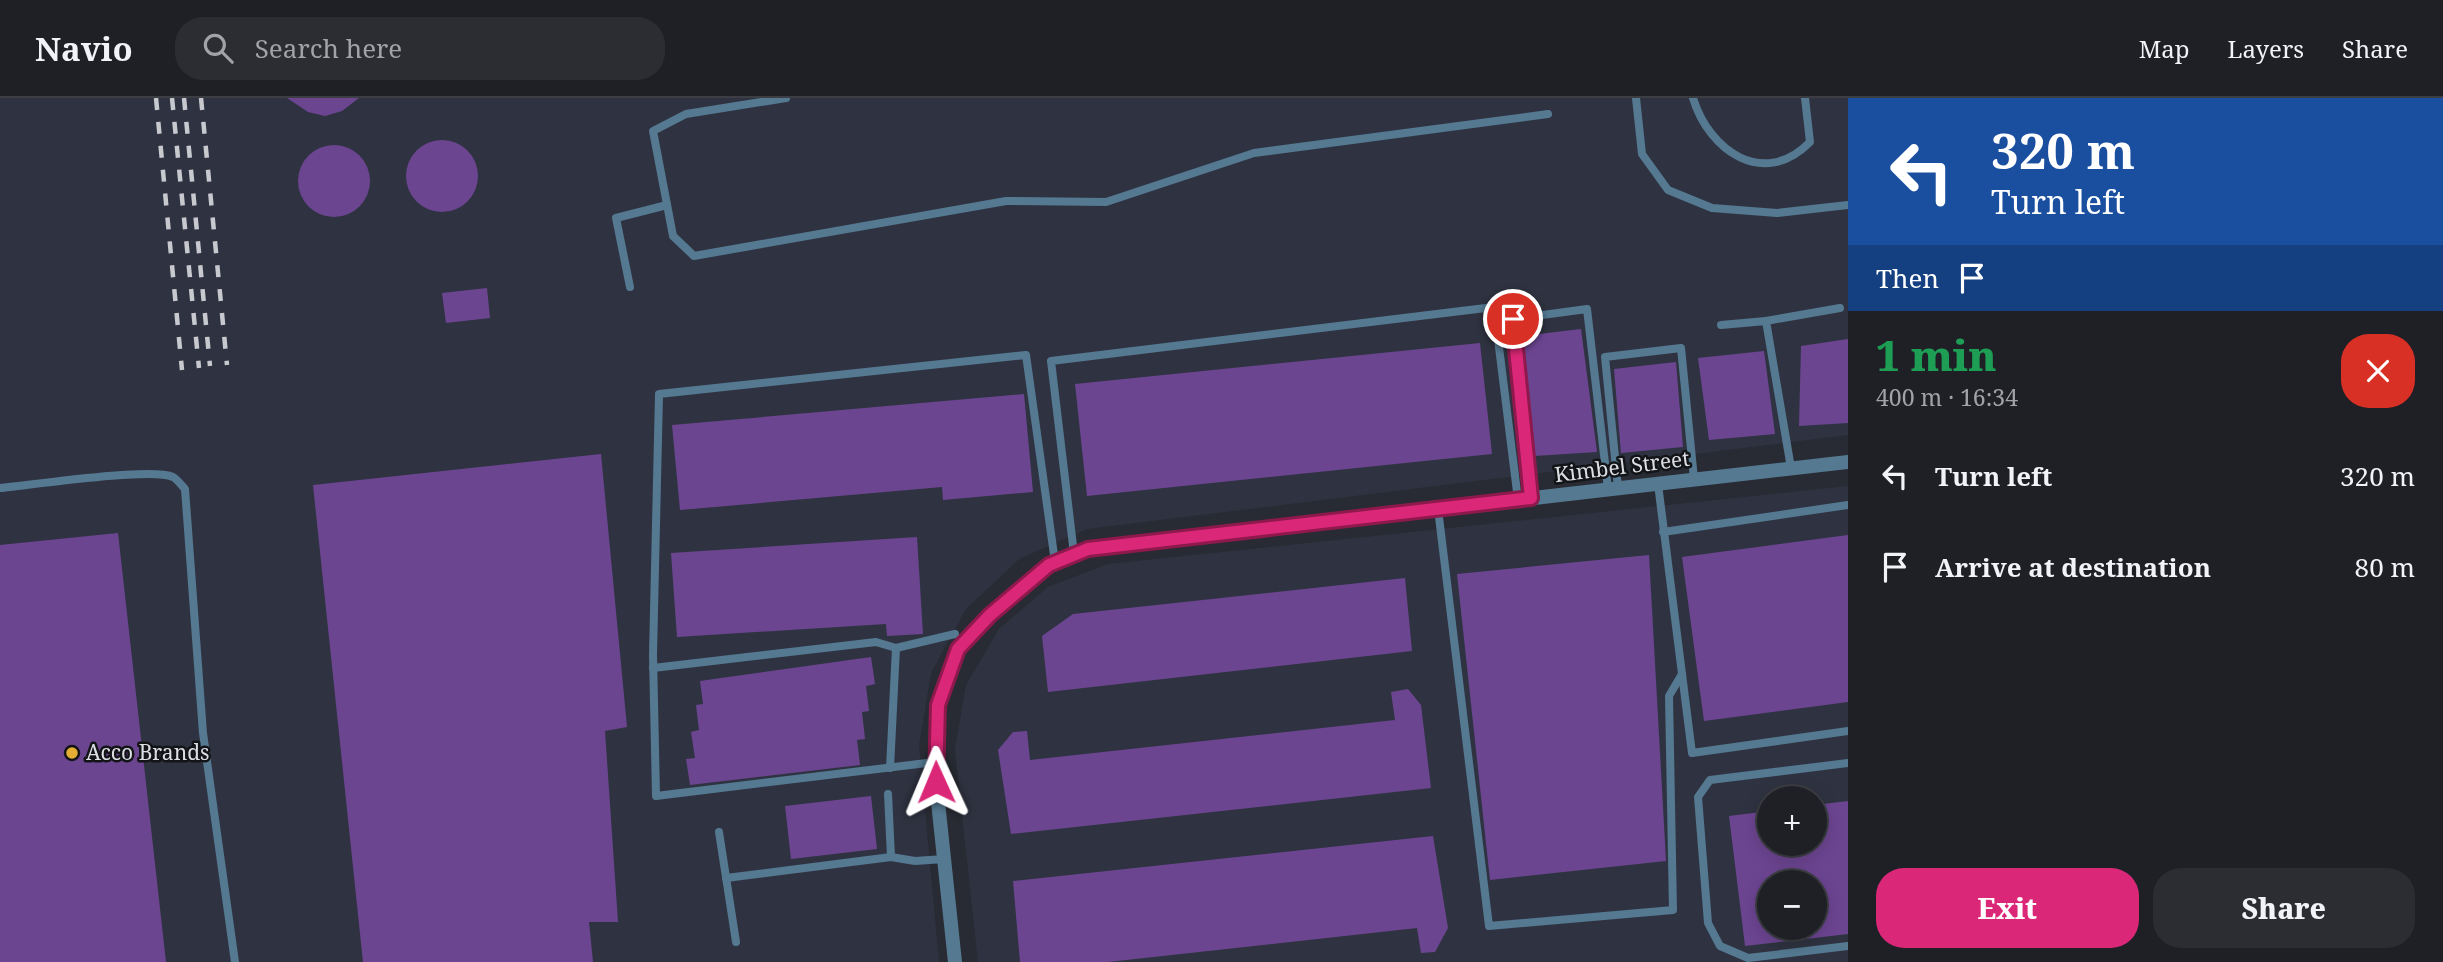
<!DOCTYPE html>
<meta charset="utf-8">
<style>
body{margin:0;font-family:"Noto Serif",serif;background:#2b2d32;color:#f1f3f6;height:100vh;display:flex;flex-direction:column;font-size:26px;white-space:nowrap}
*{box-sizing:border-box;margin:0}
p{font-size:23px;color:#a1a3a7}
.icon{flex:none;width:38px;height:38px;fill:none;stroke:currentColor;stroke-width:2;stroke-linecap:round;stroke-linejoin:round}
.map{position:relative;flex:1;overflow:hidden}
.panel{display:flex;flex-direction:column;background:#1e2026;width:595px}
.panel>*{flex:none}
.banner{background:#1a4fa0;color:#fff;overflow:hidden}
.tools{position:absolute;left:1757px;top:688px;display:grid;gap:14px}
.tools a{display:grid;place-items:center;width:70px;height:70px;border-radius:50%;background:#1e2026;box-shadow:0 4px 18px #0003,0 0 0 2px #3c3e43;font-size:35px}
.pin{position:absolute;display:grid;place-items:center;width:60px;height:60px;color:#fff;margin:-30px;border:4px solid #fff;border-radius:50%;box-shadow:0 2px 7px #0007}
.me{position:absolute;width:77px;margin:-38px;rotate:359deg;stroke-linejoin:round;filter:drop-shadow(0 0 5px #0008)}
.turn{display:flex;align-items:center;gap:24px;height:147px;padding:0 28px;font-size:32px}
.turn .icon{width:91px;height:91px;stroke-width:2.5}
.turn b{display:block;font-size:49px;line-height:60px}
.then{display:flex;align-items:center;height:66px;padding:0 28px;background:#0003;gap:14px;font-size:26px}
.round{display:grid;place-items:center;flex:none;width:74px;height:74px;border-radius:28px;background:#2b2d32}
.headline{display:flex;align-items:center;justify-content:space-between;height:119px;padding:0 28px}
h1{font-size:42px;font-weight:800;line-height:52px;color:#1e9e55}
.button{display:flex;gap:14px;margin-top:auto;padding:14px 28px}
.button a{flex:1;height:80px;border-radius:28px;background:#db2777;color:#fff;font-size:28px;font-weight:800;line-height:80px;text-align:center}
.button a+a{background:#2b2d32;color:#f1f3f6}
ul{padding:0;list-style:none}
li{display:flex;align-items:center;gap:21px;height:91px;padding:0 28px}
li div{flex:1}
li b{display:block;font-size:26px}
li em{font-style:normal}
header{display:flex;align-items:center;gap:42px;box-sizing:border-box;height:98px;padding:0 35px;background:#1e2026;border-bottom:2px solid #3c3e43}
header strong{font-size:33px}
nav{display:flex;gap:38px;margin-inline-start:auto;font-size:24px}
.search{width:490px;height:63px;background:#2b2d32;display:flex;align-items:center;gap:18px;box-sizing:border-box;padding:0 24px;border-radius:28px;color:#a1a3a7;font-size:26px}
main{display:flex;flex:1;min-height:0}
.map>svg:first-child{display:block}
.built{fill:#2f3341;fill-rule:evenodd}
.building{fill:#6c4591;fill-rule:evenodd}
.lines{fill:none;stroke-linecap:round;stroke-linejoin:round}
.service{stroke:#547991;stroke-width:8}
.minor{stroke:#547991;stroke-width:14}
.rail{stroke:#c7c9cf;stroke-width:4.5;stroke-dasharray:12 12;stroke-linecap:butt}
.route-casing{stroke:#8e194d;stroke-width:18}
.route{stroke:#db2777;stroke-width:12}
.poi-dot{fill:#e4ae35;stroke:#121417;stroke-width:2.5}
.labels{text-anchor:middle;stroke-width:5;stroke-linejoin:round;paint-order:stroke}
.street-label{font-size:21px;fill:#dcdee4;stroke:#121417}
.poi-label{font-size:21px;fill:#dcdee4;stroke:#121417;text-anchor:start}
</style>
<header>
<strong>Navio</strong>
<div class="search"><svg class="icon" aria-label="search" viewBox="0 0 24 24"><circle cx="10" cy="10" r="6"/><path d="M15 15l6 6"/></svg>Search here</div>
<nav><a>Map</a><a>Layers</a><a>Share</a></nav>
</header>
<main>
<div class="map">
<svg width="1848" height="864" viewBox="0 0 1848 864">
<rect width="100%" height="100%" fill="#282b33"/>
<g class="built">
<path d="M0 0H1848V337L1087 431 1019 461 966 511 931 575 919 647 939 864H0Z"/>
<path d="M1848 388V864H978L955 651 966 587 999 531 1048 489 1108 466ZM1769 700H1815V746H1769ZM1769 784H1815V830H1769Z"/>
</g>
<g class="building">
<path d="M287 0H359L342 13 325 18 308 14Z"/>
<circle cx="442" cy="78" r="36"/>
<circle cx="334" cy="83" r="36"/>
<path d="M487 190 490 220 446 225 442 195Z"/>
<path d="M1581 231 1597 354 1534 358 1521 238Z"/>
<path d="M1848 241V325L1799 328 1801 248Z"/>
<path d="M1480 245 1492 356 1087 398 1075 286Z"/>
<path d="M1764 253 1775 336 1709 342 1698 260Z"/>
<path d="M1676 264 1683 349 1621 355 1614 271Z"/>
<path d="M1024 296 1033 394 943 402 942 389 680 412 672 327Z"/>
<path d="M601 356 627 629 605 633 618 824H589L593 864H363L313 387Z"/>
<path d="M118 435 166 864H0V447Z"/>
<path d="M1848 437V604L1704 623 1682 459Z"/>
<path d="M917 439 923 536 887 538 886 526 677 539 671 455Z"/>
<path d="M1649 457 1666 763 1490 782 1457 476Z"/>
<path d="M1405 480 1412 553 1048 594 1042 538 1073 516Z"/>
<path d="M871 559 875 586 866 588 869 613 862 614 865 641 857 642 860 667 690 687 686 661 695 660 691 634 699 632 696 607 703 606 700 583Z"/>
<path d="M1408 591 1421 607 1431 690 1011 736 998 652 1013 634 1027 633 1030 662 1395 622 1391 594Z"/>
<path d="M871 698 877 751 791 761 785 708Z"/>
<path d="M1848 703V836L1745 848 1729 718 1769 713V746H1815V707ZM1769 784H1815V830H1769Z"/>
<path d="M1433 738 1448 830 1435 854 1421 855 1417 830 1108 864H1020L1013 783Z"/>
</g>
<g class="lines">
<g class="service">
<path d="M786 0 686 16 653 33 673 138 694 158 1006 103 1106 104 1254 55 1548 16"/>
<path d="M1636 0 1642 56 1668 92 1712 110 1777 115 1848 107"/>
<path d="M1693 0C1709 53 1764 91 1810 44L1805 0"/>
<path d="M630 189 616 120 667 107"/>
<path d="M1721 227 1766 223"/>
<path d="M1791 370 1766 223 1840 210"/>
<path d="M1658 386 1692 655 1848 633"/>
<path d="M0 390C31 387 151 369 173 379 177 381 182 388 185 391L203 635 235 864"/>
<path d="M1618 390 1605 259 1681 250 1694 381"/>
<path d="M1531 400 1513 221 1587 211 1608 391"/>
<path d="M1438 411 1489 828 1673 812 1669 598 1682 576"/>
<path d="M1663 434 1848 407"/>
<path d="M1074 456 1051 263 1494 209 1518 402"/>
<path d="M896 550 955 536"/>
<path d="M653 570 876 544 896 550 890 670"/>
<path d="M935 664 656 698 653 557 659 296 1026 257 1055 464"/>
<path d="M1848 665 1710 682 1698 699 1708 825 1720 848 1748 860 1848 848"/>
<path d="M888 696 891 759"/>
<path d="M719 734 736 844"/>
<path d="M726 780 891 759 915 763 944 761"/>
</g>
<path class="minor" d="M955 864 938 704 935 664 938 607 958 551 990 517 1049 467 1089 451 1848 364"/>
<g class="rail">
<path d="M156 0 182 272"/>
<path d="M172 0 199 270"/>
<path d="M184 0 210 268"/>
<path d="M201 0 227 267"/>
</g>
</g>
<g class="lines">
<g class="route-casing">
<path id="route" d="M936 684 938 607 958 551 990 517 1049 467 1088 451 1531 400 1513 221"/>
</g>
<use href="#route" class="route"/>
</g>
<circle class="poi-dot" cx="72" cy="655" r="7"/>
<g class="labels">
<g class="street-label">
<text transform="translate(1622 369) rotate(-7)" y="7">Kimbel Street</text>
</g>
<g class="poi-label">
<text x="86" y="662">Acco Brands</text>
</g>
</g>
</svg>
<div class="tools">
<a>+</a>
<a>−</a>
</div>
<div class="pin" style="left:1513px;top:221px;background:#d93025"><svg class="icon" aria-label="arrive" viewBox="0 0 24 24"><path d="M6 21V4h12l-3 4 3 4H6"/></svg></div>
<svg class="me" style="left:936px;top:684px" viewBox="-20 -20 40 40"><path d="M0-17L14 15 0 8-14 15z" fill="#db2777" stroke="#fff" stroke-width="4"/></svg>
</div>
<section class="panel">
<div class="banner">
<div class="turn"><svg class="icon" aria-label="left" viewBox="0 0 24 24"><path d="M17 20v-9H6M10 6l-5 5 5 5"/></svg><div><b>320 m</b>Turn left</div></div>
<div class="then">Then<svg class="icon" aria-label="arrive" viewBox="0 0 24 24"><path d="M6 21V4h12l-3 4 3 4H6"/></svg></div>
</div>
<div class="headline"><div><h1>1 min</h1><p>400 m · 16:34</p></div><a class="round" style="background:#d93025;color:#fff"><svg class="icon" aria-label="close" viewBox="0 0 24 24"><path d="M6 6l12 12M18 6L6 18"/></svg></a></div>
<ul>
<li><svg class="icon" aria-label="left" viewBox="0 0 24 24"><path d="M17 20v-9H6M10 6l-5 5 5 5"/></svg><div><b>Turn left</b></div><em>320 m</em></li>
<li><svg class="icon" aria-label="arrive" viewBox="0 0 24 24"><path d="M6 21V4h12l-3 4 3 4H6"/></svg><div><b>Arrive at destination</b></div><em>80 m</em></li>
</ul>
<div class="button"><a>Exit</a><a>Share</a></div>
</section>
</main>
